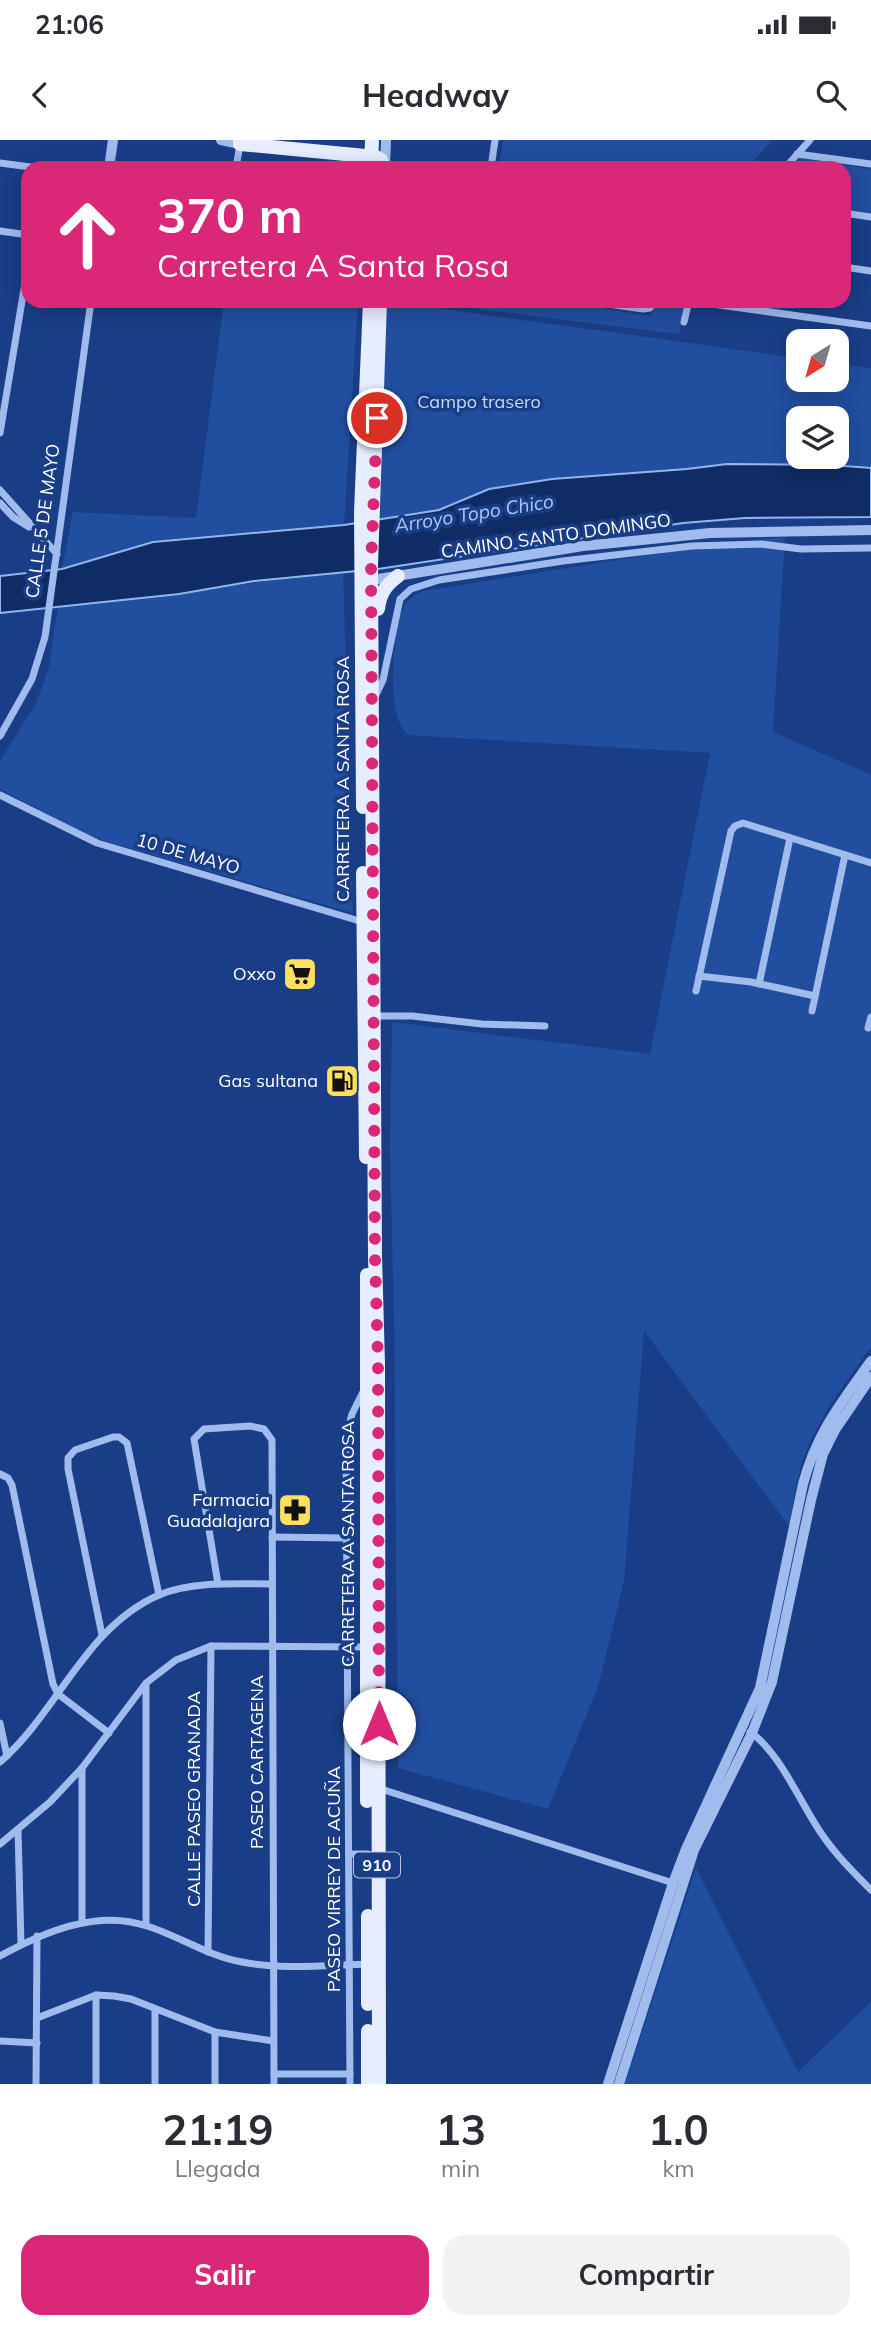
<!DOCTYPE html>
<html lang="es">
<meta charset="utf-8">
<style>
body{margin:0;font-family:Mulish,sans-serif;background:#f2f2f3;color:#2b2b33;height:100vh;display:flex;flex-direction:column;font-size:26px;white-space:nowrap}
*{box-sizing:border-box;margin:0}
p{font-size:23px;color:#7c7c81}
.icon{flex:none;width:38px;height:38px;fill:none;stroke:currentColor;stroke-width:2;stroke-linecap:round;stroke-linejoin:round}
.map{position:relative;height:1944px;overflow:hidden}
.details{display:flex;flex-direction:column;background:#fff;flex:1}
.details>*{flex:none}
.guide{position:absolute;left:21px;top:21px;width:830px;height:147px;border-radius:21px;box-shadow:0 4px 18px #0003;background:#db2777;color:#fff;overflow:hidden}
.needle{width:46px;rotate:217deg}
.fabs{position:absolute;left:786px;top:189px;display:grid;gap:14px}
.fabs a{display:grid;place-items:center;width:63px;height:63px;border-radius:14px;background:#fff;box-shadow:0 4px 18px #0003;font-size:35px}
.pin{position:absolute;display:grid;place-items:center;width:60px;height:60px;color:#fff;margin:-30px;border:4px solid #fff;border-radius:50%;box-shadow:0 2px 7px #0007}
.me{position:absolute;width:77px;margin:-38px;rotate:0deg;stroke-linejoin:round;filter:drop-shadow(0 0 5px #0008)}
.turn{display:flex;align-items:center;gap:24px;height:147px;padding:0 21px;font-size:32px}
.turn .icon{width:91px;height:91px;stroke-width:2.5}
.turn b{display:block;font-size:49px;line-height:60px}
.eta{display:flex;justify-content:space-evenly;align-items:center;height:119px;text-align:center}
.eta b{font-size:42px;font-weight:700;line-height:49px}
.cta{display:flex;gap:14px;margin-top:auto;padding:14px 21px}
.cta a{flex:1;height:80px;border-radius:21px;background:#db2777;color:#fff;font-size:28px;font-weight:700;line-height:80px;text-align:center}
.cta a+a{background:#f2f2f3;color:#2b2b33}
.status{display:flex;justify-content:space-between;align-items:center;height:49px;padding:0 35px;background:#fff;direction:ltr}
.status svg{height:19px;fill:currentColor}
header{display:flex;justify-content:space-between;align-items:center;height:91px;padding:0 21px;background:#fff;font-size:32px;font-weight:700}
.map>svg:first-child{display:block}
.green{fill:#224ea0;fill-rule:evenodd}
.water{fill:#102c64;stroke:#93b5ef;stroke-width:2}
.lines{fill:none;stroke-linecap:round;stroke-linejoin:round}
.minor{stroke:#a0bbed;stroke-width:7}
.tertiary{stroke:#a0bbed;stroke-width:10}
.primary{stroke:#e6edff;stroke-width:14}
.route{stroke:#db2777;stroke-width:12;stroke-dasharray:0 21.6}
.labels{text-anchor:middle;stroke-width:7;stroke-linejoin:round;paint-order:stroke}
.shield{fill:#193e87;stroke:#bac5db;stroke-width:2}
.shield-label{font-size:16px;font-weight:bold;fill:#fff}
.park-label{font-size:18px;fill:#c5d8f9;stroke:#193e87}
.street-label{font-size:18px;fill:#fff;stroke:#193e87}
.poi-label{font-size:18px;fill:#fff;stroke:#193e87;text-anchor:end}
.water-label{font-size:19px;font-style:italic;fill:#acc6f4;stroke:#193e87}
</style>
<div class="status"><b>21:06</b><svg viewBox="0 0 49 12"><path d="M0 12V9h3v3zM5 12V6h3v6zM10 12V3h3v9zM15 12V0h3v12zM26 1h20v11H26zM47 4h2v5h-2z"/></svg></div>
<header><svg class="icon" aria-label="back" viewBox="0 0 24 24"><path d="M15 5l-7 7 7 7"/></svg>Headway<svg class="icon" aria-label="search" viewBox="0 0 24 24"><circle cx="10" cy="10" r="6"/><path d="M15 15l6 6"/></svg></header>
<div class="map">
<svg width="871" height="1944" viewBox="0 0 871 1944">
<rect width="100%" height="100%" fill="#193e87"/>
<g class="green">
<path d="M503 0H772L747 28H499Z"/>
<path d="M800 18 871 29V73L844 69V28H792Z"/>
<path d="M224 161H358L344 385 153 402 62 429 73 372 196 378Z"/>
<path d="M386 161 798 218V240H836L837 223 871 228V328L831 325 727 324 687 329 552 339 489 349 439 370 380 380ZM798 278H836V317H798Z"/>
<path d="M480 161H558L650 176 658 163 684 167 679 194 477 169Z"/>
<path d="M785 397 773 592 871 635V1207C849 1238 823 1271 808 1307 797 1332 794 1360 789 1386L644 1191 624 1441 599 1544 548 1669 398 1628 394 1183 390 1009 392 882 650 914 710 613 409 595C384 579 393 494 403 469 406 460 414 455 423 451L718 404Z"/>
<path d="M343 432 353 773 91 697 0 649V621L36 563 49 528 58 466Z"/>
<path d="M696 1728 798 1932 871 1862V1944H625Z"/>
</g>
<path class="water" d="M727 324 831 325 871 328V377L745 378 683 383 378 429 254 441 179 454 0 473V436L62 429 153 402 344 385 439 370 489 349 552 339 687 329Z"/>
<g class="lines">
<g class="minor">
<path d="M797 14 871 24"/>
<path d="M0 23 38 28"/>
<path d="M236 28 240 4"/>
<path d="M491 28 495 0"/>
<path d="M785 28 810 0"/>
<path d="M844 73 871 77"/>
<path d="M0 91 28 95"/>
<path d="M844 127 871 131"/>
<path d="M587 161 643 169 650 168 654 161"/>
<path d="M691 161 871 186"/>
<path d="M684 182 689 161"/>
<path d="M0 293 28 125"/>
<path d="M0 350 57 414"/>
<path d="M0 363 13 377 29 387"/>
<path d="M375 557 383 540 400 459 411 449 439 440 563 421 692 406 761 404 801 409 871 408"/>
<path d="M0 596 32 539 45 497 91 161"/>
<path d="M0 655 97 703 363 782"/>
<path d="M699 836 751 842 815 856"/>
<path d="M759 844 790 698"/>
<path d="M696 851 731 691 735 686 743 683 871 723"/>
<path d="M812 871 845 715"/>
<path d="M375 876H412L482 884 545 886"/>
<path d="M868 888 871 877"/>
<path d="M0 1334 8 1338 12 1345 53 1544 58 1554 109 1593"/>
<path d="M272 1397 347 1398"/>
<path d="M218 1444 194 1299 204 1289 250 1286 264 1289 272 1300 274 1944"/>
<path d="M102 1495 68 1329V1318L75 1310 113 1297H119L127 1303 159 1455"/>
<path d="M0 1583 7 1616"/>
<path d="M750 1592C779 1611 801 1664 821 1693 835 1714 853 1732 871 1750"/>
<path d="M0 1622C58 1572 85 1487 159 1455 193 1441 235 1444 271 1444"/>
<path d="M378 1648 673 1743"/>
<path d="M18 1690 21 1804"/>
<path d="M0 1704 50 1662 82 1628 146 1543 176 1520 211 1506 367 1507"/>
<path d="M350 1714H368"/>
<path d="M82 1782V1628"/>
<path d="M146 1785V1544"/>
<path d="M208 1812 211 1506"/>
<path d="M0 1816C44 1792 97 1769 147 1786 179 1796 208 1816 242 1822 284 1830 327 1825 370 1824"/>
<path d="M96 1855V1944"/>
<path d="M37 1878 96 1855 114 1856 131 1859 215 1892 273 1901"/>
<path d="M0 1901 37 1903"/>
<path d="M274 1934H350"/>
<path d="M36 1944 37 1796"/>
<path d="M155 1944V1869"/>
<path d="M215 1944V1892"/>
<path d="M350 1944 346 1297 352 1274 363 1252"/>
</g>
<g class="tertiary">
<path d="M221 0 240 4"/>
<path d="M385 25 386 0"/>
<path d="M109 28 113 0"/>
<path d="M372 440 583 406 710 393 871 390"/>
<path d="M608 1944 673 1743 686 1709 760 1548 803 1344C817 1292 841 1263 871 1221"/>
<path d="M619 1944 694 1710 752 1593 772 1542 811 1360 823 1314 835 1290 871 1237"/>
</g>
<g class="primary">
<path d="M240 0V4L376 17 381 20 384 28"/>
<path d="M371 28 372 0"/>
<path d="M378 469C380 453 386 445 398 436"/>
<path d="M363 667 361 372 370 161"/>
<path d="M363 733 366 1017"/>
<path d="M367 1135V1661"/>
<path d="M368 1776V1864"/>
<path d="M368 1944V1891"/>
<path d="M379 1944 378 1224 375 1116 371 426 380 161"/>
</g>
</g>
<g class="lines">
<path class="route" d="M377 278 371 426 375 1116 378 1224 379 1584"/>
</g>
<defs>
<g id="supermarket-square" transform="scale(1.75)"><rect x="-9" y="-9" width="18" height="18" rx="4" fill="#ffe05c" stroke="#193e87"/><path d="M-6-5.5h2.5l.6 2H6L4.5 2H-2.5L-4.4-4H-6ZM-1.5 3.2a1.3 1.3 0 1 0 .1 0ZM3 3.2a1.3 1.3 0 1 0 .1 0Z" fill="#111"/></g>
<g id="fuel-square" transform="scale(1.75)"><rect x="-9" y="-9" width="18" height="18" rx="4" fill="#ffe05c" stroke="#193e87"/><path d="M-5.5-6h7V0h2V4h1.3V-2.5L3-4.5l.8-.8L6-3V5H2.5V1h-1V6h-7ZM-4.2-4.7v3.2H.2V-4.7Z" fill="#111"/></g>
<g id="pharmacy-square" transform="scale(1.75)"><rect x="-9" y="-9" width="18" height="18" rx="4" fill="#ffe05c" stroke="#193e87"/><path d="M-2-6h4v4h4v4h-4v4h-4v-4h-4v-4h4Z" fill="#111"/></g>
</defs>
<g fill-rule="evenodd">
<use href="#supermarket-square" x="300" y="834"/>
<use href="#fuel-square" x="342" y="941"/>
<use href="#pharmacy-square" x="295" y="1370"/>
</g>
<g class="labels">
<rect class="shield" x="354" y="1712.5" width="46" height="25" rx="5"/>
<g class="shield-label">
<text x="377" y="1731">910</text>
</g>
<g class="park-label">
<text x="479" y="268">Campo trasero</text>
</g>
<g class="street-label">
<text transform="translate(43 381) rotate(-82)" y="6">CALLE 5 DE MAYO</text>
<text transform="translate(556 396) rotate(-8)" y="6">CAMINO SANTO DOMINGO</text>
<text transform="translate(343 639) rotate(-90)" y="6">CARRETERA A SANTA ROSA</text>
<text transform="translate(188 714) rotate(16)" y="6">10 DE MAYO</text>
<text transform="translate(348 1404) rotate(-90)" y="6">CARRETERA A SANTA ROSA</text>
<text transform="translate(257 1622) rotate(-90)" y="6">PASEO CARTAGENA</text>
<text transform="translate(194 1659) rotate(-90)" y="6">CALLE PASEO GRANADA</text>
<text transform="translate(334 1739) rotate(-90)" y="6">PASEO VIRREY DE ACUÑA</text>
</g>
<g class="poi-label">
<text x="276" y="840">Oxxo</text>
<text x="318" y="947">Gas sultana</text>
<text x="270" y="1366">Farmacia<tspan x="270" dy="21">Guadalajara</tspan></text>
</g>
<g class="water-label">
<text transform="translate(474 373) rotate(-9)" y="7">Arroyo Topo Chico</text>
</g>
</g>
</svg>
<div class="fabs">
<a><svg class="needle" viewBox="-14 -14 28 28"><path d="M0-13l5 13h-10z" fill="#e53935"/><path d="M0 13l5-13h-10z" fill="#7c7c81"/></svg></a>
<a><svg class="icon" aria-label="layers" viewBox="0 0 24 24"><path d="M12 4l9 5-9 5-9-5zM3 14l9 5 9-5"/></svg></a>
</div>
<div class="pin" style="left:377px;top:278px;background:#d93025"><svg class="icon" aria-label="arrive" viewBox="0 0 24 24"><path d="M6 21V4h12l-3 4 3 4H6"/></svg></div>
<svg class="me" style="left:379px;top:1584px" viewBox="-20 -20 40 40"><circle r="19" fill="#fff"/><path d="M0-13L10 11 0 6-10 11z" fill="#db2777"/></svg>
<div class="guide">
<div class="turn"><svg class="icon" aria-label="ahead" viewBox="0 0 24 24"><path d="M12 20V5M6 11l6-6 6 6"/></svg><div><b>370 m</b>Carretera A Santa Rosa</div></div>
</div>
</div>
<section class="details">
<div class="eta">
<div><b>21:19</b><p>Llegada</p></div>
<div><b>13</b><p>min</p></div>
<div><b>1.0</b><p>km</p></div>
</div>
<div class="cta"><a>Salir</a><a>Compartir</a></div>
</section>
